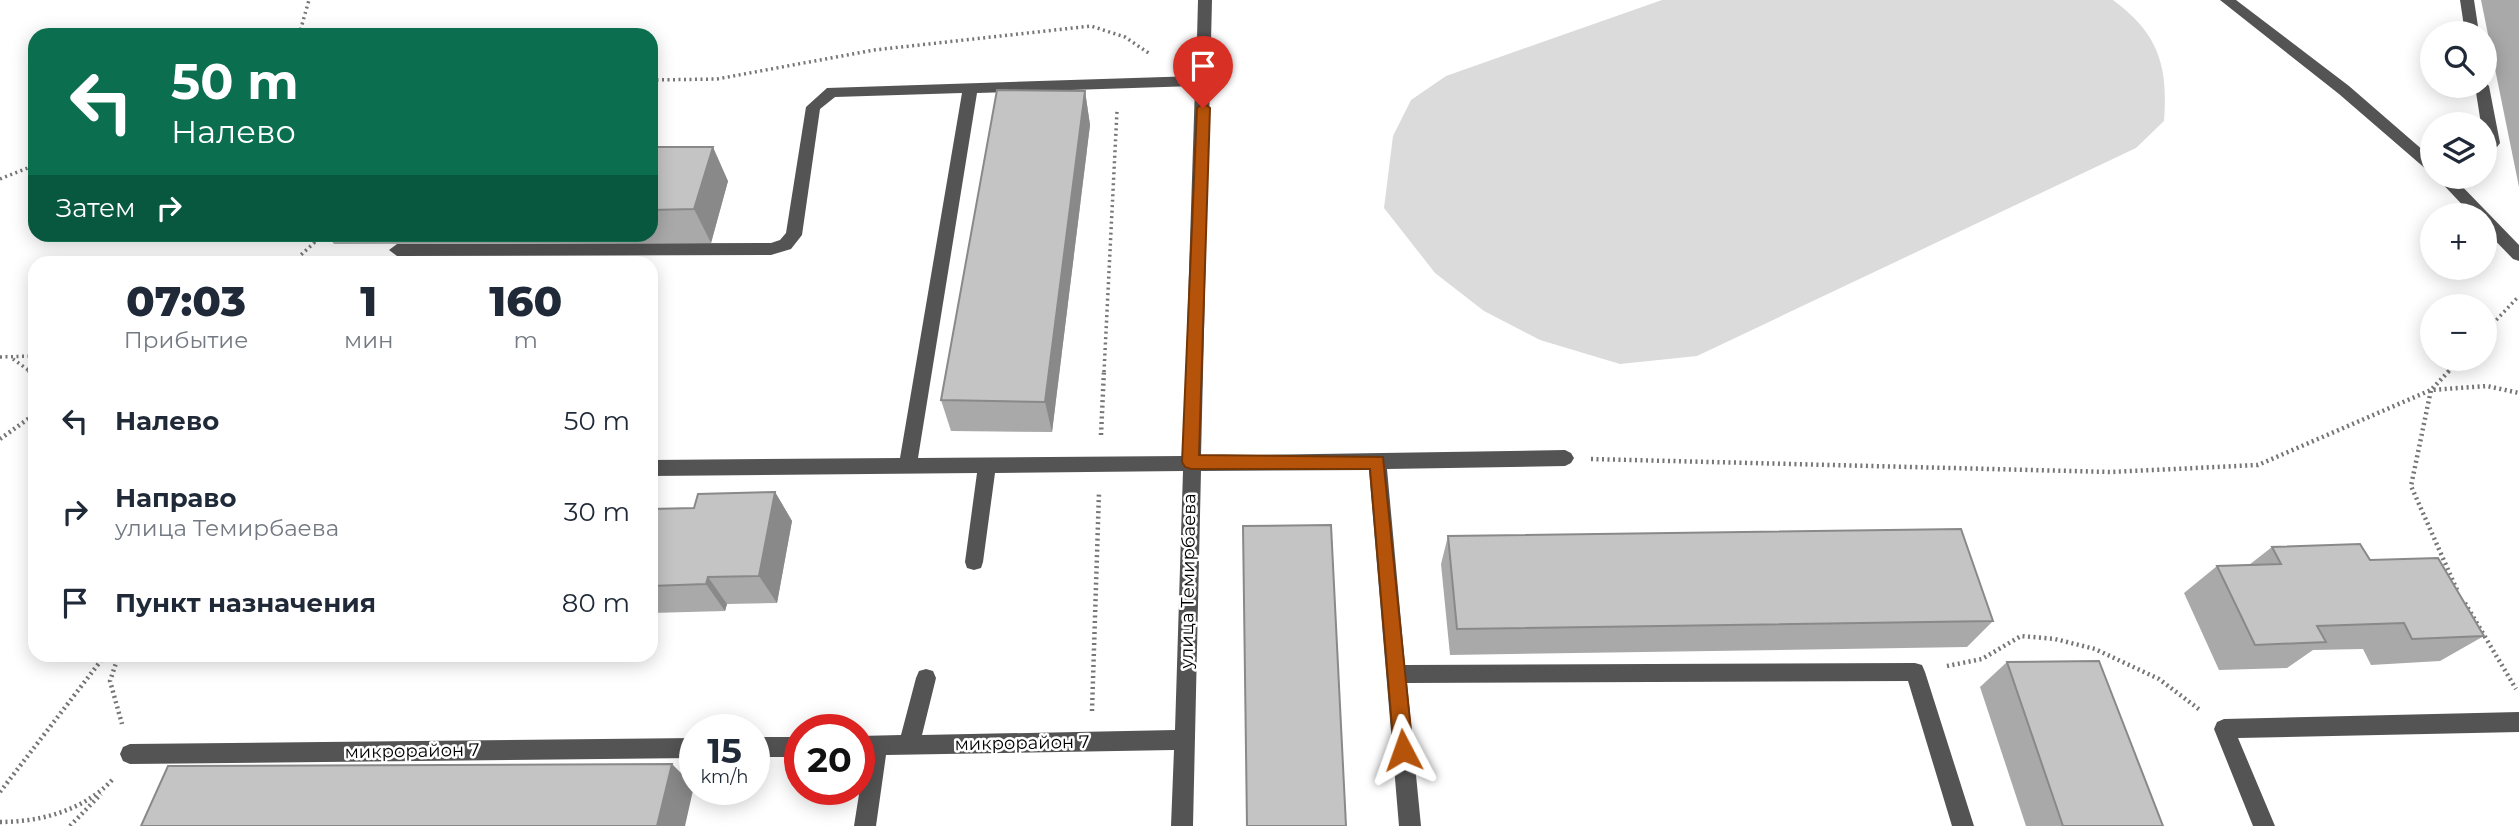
<!DOCTYPE html>
<html lang="ru">
<meta charset="utf-8">
<style>
body{margin:0;font-family:Montserrat,sans-serif;background:#f6f6f7;color:#1f2937;height:100vh;display:flex;flex-direction:column;font-size:26px;white-space:nowrap}
*{box-sizing:border-box;margin:0}
p{font-size:23px;color:#747a83}
.icon{flex:none;width:38px;height:38px;fill:none;stroke:currentColor;stroke-width:2;stroke-linecap:round;stroke-linejoin:round}
.map{position:relative;flex:1;overflow:hidden}
.panel{position:absolute;left:28px;top:256px;width:630px;height:406px;display:flex;flex-direction:column;background:#fff;border-radius:21px;box-shadow:0 4px 18px #0003}
.panel>*{flex:none}
.banner{position:absolute;left:28px;top:28px;width:630px;height:214px;border-radius:21px;box-shadow:0 4px 18px #0003;background:#0b6e4f;color:#fff;overflow:hidden}
.tools{position:absolute;left:2420px;top:21px;display:grid;gap:14px}
.tools a{display:grid;place-items:center;width:77px;height:77px;border-radius:50%;background:#fff;box-shadow:0 4px 18px #0003;font-size:35px}
.speed{position:absolute;left:679px;top:714px;display:flex;gap:14px;font-size:35px;font-weight:700;text-align:center}
.speed>*{display:grid;place-content:center;width:91px;height:91px;border-radius:50%;background:#fff;box-shadow:0 4px 18px #0003;line-height:1}
.speed small{font-size:18px;font-weight:400}
.speed .limit{border:10px solid #d22;background:#fff;color:#111}
.pin{position:absolute;display:grid;place-items:center;width:60px;height:60px;color:#fff;margin:-72px -30px;border-radius:50% 50% 50% 0;rotate:-45deg;box-shadow:0 0 7px #0007}
.pin .icon{rotate:45deg}
.me{position:absolute;width:77px;margin:-38px;rotate:356deg;stroke-linejoin:round;filter:drop-shadow(0 0 5px #0008)}
.turn{display:flex;align-items:center;gap:24px;height:147px;padding:0 28px;font-size:32px}
.turn .icon{width:91px;height:91px;stroke-width:2.5}
.turn b{display:block;font-size:49px;line-height:60px}
.then{display:flex;align-items:center;height:66px;padding:0 28px;background:#0003;gap:14px;font-size:26px}
.eta{display:flex;justify-content:space-evenly;align-items:center;height:119px;text-align:center}
.eta b{font-size:42px;font-weight:800;line-height:49px}
ul{padding:0;list-style:none}
li{display:flex;align-items:center;gap:21px;height:91px;padding:0 28px}
li div{flex:1}
li b{display:block;font-size:26px}
li em{font-style:normal}
.map>svg:first-child{display:block}
.green{fill:#dbdbdb}
.lines{fill:none;stroke-linecap:round;stroke-linejoin:round}
.path-far1{stroke:#767676;stroke-width:3.5;stroke-dasharray:2 3.5;stroke-linecap:butt}
.path{stroke:#767676;stroke-width:4.5;stroke-dasharray:2 3.5;stroke-linecap:butt}
.minor{fill:#545454;fill-rule:evenodd}
.wall{fill:#a9a9a9}
.shaded-wall{fill:#898989}
.building{fill:#c4c4c4;stroke:#898989;stroke-width:2}
.route{fill:#b45309;stroke:#753606;stroke-width:2}
.labels{text-anchor:middle;stroke-width:5;stroke-linejoin:round;paint-order:stroke}
.street-label{font-size:18px;fill:#000;stroke:#fff}
</style>
<div class="map">
<svg width="2519" height="826" viewBox="0 0 2519 826">
<rect width="100%" height="100%" fill="#fff"/>
<path class="green" d="M1662 0H2113C2159 34 2168 66 2164 121L2136 148 1697 356 1620 364 1540 340 1484 311 1435 273 1384 208 1393 136 1411 100 1446 76Z"/>
<g class="lines">
<g class="path-far1">
<path d="M299 35 309 0"/>
<path d="M651 80 717 79 874 50 1091 26 1125 37 1150 54"/>
<path d="M0 179 35 165"/>
<path d="M293 262 314 243 316 234"/>
<path d="M2485 332 2519 296"/>
<path d="M0 357 35 356"/>
<path d="M13 359 31 372"/>
<path d="M1104 372 1117 111"/>
<path d="M2448 372 2460 359"/>
</g>
<g class="path">
<path d="M28 370 35 375"/>
<path d="M1101 435 1104 370"/>
<path d="M0 439 35 414"/>
<path d="M1591 459 2111 472 2258 465 2431 390 2450 370"/>
<path d="M2457 590 2411 486 2431 390 2487 386 2519 393"/>
<path d="M2465 603 2516 689"/>
<path d="M119 654 110 681 122 724"/>
<path d="M1947 666 1982 659 2021 636 2055 639 2095 649 2159 679 2200 710"/>
<path d="M1092 711 1099 492"/>
<path d="M0 792 106 654"/>
<path d="M0 822C41 822 85 810 113 779"/>
<path d="M70 826 101 794"/>
</g>
<g class="minor">
<path d="M1198 0H1212L1201 456 1565 450 1571 453 1574 458 1571 463 1565 466 1387 469 1405 665 1915 663 1922 665 1925 672 1974 826H1952L1908 681 1407 683 1421 826H1399L1369 470 1201 471 1193 826H1171L1174 750 886 755 876 826H854L865 756H859V736L901 735 916 678 919 671 926 669 933 671 936 678 922 735 1175 730 1183 471 995 473 983 562 981 568 974 570 967 568 965 562 977 473 651 476V460L900 458 962 93 835 97 820 109 802 235 791 249 771 255 397 256 389 250 397 244 771 243 780 240 786 233 806 107 827 88 1196 76ZM1195 86 1183 456 918 458 977 93Z"/>
<path d="M2220 0H2236L2349 86 2432 158V171L2427 170 2339 94Z"/>
<path d="M2460 0H2474L2479 33H2465Z"/>
<path d="M2485 82 2489 86 2500 143 2497 147 2485 151V124H2481L2475 86H2485Z"/>
<path d="M2436 177H2453L2519 245V261L2513 259 2485 230V215H2472Z"/>
<path d="M2519 712V732L2238 738 2275 826H2253L2214 729 2217 722 2224 719Z"/>
<rect x="754" y="737" width="46" height="20"/>
<path d="M695 738V758L130 764 123 761 120 754 123 747 130 744Z"/>
</g>
</g>
<g class="wall">
<path d="M2481 0H2519V187Z"/>
<path d="M1085 91 1090 125 1052 432 951 431 941 400Z"/>
<path d="M651 147 728 181 711 243 334 244 326 234H651Z"/>
<path d="M775 492 792 521 777 603 727 604 725 611 651 613V509L694 508Z"/>
<path d="M1448 536 1993 621 1967 647 1450 655 1441 564Z"/>
<path d="M2272 547 2370 560 2484 636 2440 661 2371 665 2363 649 2313 650 2287 668 2219 670 2184 593 2217 566 2249 565Z"/>
<path d="M2007 662 2163 826H2026L1980 687Z"/>
</g>
<g class="shaded-wall">
<path d="M1085 91 1090 125 1052 432 1045 402Z"/>
<path d="M713 147 728 181 711 243 694 209Z"/>
<path d="M775 492 792 521 777 603 759 576Z"/>
<path d="M708 577 727 604 725 611 706 584Z"/>
<path d="M672 764 694 786 685 826H657Z"/>
</g>
<g class="building">
<path d="M997 90 1085 91 1045 402 941 400Z"/>
<path d="M651 147H713L694 209 651 210Z"/>
<path d="M775 492 759 576 708 577 706 584 651 586V509L694 508 698 494Z"/>
<path d="M1331 525 1346 826H1247L1243 526Z"/>
<path d="M1961 529 1993 621 1457 629 1448 536Z"/>
<path d="M2360 544 2370 560 2438 558 2484 636 2412 639 2404 623 2317 626 2326 642 2255 645 2217 566 2281 564 2272 547Z"/>
<path d="M2099 661 2163 826H2063L2007 662Z"/>
<path d="M672 764 657 826H141L168 766Z"/>
</g>
<path class="route" d="M1203 103 1210 108 1199 455 1383 457 1413 750 1410 757 1403 759 1397 757 1394 750 1370 469H1191L1185 467 1182 462 1197 108Z"/>
<g class="labels">
<g class="street-label">
<text transform="translate(1188 581) rotate(-89)" y="6">улица Темирбаева</text>
<text transform="translate(1022 743) rotate(-1)" y="6">микрорайон 7</text>
<text transform="translate(412 751) rotate(-1)" y="6">микрорайон 7</text>
</g>
</g>
</svg>
<div class="tools">
<a><svg class="icon" aria-label="search" viewBox="0 0 24 24"><circle cx="10" cy="10" r="6"/><path d="M15 15l6 6"/></svg></a>
<a><svg class="icon" aria-label="layers" viewBox="0 0 24 24"><path d="M12 4l9 5-9 5-9-5zM3 14l9 5 9-5"/></svg></a>
<a>+</a>
<a>−</a>
</div>
<div class="speed"><div>15<small>km/h</small></div><div class="limit">20</div></div>
<div class="pin" style="left:1203px;top:108px;background:#d93025"><svg class="icon" aria-label="arrive" viewBox="0 0 24 24"><path d="M6 21V4h12l-3 4 3 4H6"/></svg></div>
<svg class="me" style="left:1403px;top:750px" viewBox="-20 -20 40 40"><path d="M0-17L14 15 0 8-14 15z" fill="#b45309" stroke="#fff" stroke-width="4"/></svg>
<div class="banner">
<div class="turn"><svg class="icon" aria-label="left" viewBox="0 0 24 24"><path d="M17 20v-9H6M10 6l-5 5 5 5"/></svg><div><b>50 m</b>Налево</div></div>
<div class="then">Затем<svg class="icon" aria-label="right" viewBox="0 0 24 24"><path d="M7 20v-9h11M14 6l5 5-5 5"/></svg></div>
</div>
<section class="panel">
<div class="eta">
<div><b>07:03</b><p>Прибытие</p></div>
<div><b>1</b><p>мин</p></div>
<div><b>160</b><p>m</p></div>
</div>
<ul>
<li><svg class="icon" aria-label="left" viewBox="0 0 24 24"><path d="M17 20v-9H6M10 6l-5 5 5 5"/></svg><div><b>Налево</b></div><em>50 m</em></li>
<li><svg class="icon" aria-label="right" viewBox="0 0 24 24"><path d="M7 20v-9h11M14 6l5 5-5 5"/></svg><div><b>Направо</b><p>улица Темирбаева</p></div><em>30 m</em></li>
<li><svg class="icon" aria-label="arrive" viewBox="0 0 24 24"><path d="M6 21V4h12l-3 4 3 4H6"/></svg><div><b>Пункт назначения</b></div><em>80 m</em></li>
</ul>
</section>
</div>
